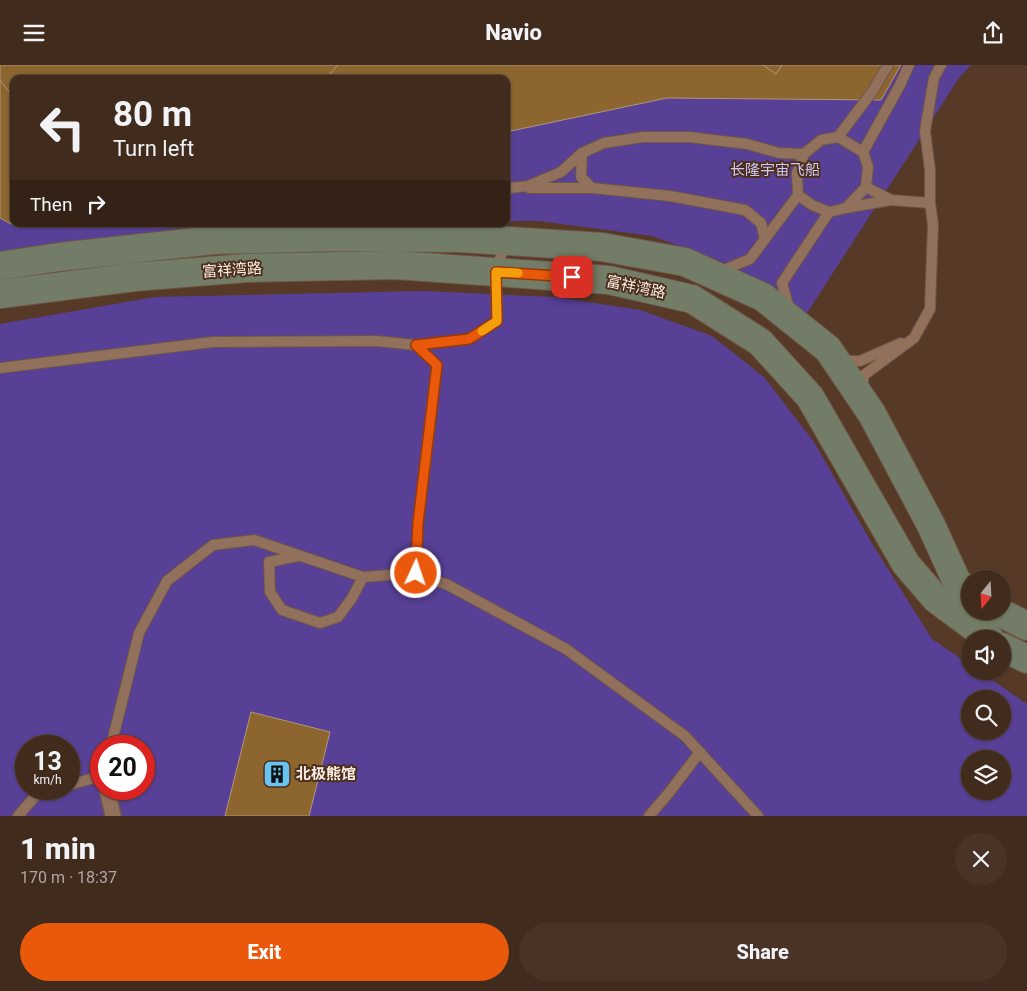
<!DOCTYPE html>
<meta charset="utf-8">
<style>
body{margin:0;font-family:Roboto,"Noto Sans SC",sans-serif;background:#483326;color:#f1f3f6;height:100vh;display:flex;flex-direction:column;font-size:19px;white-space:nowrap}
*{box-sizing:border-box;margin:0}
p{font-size:16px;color:#aea7a4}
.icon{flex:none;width:28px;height:28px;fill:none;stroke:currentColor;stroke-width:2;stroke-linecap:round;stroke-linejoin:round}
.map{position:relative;height:751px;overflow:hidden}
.side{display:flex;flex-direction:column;background:#412b1d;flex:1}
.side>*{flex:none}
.banner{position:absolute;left:10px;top:10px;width:500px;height:152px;border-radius:10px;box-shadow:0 1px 4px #0004,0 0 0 1px #5a473b;background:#412b1d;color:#f1f3f6;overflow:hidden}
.needle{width:32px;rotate:198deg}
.tools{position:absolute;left:961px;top:505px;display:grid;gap:10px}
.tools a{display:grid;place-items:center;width:50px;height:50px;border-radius:50%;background:#412b1d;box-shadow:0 1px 4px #0004,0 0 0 1px #5a473b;font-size:25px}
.speed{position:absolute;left:15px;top:670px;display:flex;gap:10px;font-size:25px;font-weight:700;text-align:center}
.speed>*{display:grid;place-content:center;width:65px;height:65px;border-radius:50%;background:#412b1d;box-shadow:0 1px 4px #0004,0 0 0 1px #5a473b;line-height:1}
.speed small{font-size:12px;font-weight:400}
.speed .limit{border:8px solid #d22;background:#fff;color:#111}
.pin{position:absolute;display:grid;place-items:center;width:42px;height:42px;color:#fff;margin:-21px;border-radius:10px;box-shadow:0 2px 8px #0006}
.me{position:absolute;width:55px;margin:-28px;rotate:3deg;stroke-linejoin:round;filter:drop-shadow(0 0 4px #0008)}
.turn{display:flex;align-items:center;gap:18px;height:105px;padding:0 20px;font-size:22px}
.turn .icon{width:65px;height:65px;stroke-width:2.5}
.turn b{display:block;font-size:35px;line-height:42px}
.then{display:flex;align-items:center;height:48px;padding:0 20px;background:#0003;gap:10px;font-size:19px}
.round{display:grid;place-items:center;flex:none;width:52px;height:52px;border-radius:26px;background:#483326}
.head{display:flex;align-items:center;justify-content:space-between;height:85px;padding:0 20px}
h1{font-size:30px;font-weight:800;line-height:38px}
.button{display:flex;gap:10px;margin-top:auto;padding:10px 20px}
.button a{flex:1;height:58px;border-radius:30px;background:#ea580c;color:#fff;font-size:20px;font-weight:800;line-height:58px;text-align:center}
.button a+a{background:#483326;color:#f1f3f6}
header{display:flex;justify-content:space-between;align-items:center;height:65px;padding:0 20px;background:#412b1d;font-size:22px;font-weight:800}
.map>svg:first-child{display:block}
.green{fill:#584097;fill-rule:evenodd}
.building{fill:#8c652f;stroke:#b09779}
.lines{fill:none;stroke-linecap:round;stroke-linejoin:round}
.service-casing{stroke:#6e5546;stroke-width:12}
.pedestrian-casing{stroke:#6e5546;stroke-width:18}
.secondary-casing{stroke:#6e5546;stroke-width:30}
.service{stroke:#91705c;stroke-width:10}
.pedestrian{stroke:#91705c;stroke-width:15}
.secondary{stroke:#737c66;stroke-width:28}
.route-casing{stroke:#983908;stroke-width:12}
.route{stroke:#ea580c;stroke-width:9}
.slow{stroke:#f59e0b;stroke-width:9}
.labels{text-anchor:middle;stroke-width:4;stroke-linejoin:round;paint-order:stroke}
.park-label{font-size:15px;fill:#cfc7f9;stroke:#4c2f1d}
.street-label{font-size:15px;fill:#fdede4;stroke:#4c2f1d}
.poi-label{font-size:15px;font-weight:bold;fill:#fdede4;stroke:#4c2f1d;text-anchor:start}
</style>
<header><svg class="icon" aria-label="menu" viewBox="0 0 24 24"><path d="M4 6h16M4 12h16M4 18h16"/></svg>Navio<svg class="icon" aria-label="share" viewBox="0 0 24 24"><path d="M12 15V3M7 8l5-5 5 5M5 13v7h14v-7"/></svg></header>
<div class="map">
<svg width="1027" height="751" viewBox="0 0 1027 751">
<rect width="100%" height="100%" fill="#573927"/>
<g class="green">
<path d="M0 0H971L959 13 807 248 725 198 652 171 539 156H506V14H14V159H238L0 188Z"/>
<path d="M424 226 554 232 640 245 712 271 764 312 814 377 871 477 932 574 970 600V606H979L1027 639V751H0V259L155 232ZM970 634H1002V666H970ZM26 681H69V724H26ZM101 681H144V724H101ZM970 694H1002V726H970Z"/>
</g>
<g class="building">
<path d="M0 0H901L881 35 667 33 506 67V14H14V158L11 159 0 153Z"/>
<path d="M0 0H338L325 14H14V33L0 15Z"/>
<path d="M763 0H782L776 9Z"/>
<path d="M251 647 330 667 309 751H225Z"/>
</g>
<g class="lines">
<g class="service-casing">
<g id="service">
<path d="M838 72 872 27 888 0"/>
<path d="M863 87 900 20 909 0"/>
<path d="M866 122 891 135"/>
<path d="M510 123 528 121 561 107 582 88"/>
<path d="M529 123H592"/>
<path d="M846 143 891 135 930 138"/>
<path d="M765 174 761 158 745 145 670 131 592 123 581 112 582 88 604 78 643 72H689L747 79 779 88 804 89"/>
<path d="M719 207 750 194 798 130"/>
<path d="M789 244 782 218 829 147 846 143 866 122 868 102 863 87 838 72 821 75 804 89 797 108 798 130 812 140 829 147"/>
<path d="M416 280 469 274 497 256 496 207 505 177"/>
<path d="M841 291 848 296H860L901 278"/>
<path d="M0 303 213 277 376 276 416 280 437 300 418 458 416 508 448 520 566 584 685 671 758 751"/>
<path d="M861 326 864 310 914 273 930 244 933 160 930 138V105L925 66 934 13 941 0"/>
<path d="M363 512 416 508"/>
<path d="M111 681 139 568 167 516 213 480 254 475 363 512 352 533 338 552 320 558 282 545 270 527 269 497 298 491"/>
<path d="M69 720 101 711"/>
<path d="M18 751 38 728 54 724"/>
<path d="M649 751 668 729 700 687"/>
</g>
</g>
<g class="pedestrian-casing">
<path id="pedestrian" d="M107 724 113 751"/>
</g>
<g class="secondary-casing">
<g id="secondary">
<path d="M0 201 59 192 214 175 336 172 459 173 602 182 685 197 763 232 828 284 872 349 931 460 957 517 970 527"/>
<path d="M0 229 134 212 246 203 395 200 609 215 692 234 760 277 810 332 906 499 936 534 990 574"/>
<path d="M997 546 1027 561"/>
<path d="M1002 582 1027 594"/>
</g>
</g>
<use href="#service" class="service"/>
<use href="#pedestrian" class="pedestrian"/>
<use href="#secondary" class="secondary"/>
</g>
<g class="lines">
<g class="route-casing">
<path id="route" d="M416 508 418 458 437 300 416 280 469 274 497 256 496 207 572 212"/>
</g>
<use href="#route" class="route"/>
<path class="slow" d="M482 266 497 256 496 207 518 208"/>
</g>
<defs>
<g id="building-square" transform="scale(1.4375)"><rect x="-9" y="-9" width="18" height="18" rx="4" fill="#69c3f1" stroke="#4c2f1d"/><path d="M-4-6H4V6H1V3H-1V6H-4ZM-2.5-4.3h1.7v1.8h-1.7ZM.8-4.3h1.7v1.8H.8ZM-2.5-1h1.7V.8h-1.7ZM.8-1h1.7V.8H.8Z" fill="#111"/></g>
</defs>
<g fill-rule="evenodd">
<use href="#building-square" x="277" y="709"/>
</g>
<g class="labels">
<g class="park-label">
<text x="775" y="110">长隆宇宙飞船</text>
</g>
<g class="street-label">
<text transform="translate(232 205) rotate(-4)" y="5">富祥湾路</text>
<text transform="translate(636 222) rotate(12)" y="5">富祥湾路</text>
</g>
<g class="poi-label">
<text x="296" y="714">北极熊馆</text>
</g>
</g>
</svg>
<div class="tools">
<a><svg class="needle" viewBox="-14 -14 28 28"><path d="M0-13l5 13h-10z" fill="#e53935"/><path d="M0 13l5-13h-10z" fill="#aea7a4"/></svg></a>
<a><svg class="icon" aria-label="sound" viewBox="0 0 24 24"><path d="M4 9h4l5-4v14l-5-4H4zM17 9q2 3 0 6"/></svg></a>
<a><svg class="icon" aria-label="search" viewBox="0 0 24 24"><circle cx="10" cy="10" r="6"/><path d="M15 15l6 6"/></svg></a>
<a><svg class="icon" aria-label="layers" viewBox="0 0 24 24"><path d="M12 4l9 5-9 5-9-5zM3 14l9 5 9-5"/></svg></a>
</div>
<div class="speed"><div>13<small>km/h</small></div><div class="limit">20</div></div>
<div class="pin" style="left:572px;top:212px;background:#d93025"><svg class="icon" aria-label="arrive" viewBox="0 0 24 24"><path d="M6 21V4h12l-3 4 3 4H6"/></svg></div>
<svg class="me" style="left:416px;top:508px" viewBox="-20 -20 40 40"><circle r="17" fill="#ea580c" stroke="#fff" stroke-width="3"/><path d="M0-11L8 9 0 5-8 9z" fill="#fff"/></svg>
<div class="banner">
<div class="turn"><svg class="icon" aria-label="left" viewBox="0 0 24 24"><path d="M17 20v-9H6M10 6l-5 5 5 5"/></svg><div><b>80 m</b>Turn left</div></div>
<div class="then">Then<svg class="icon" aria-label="right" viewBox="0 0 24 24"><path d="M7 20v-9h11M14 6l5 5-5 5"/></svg></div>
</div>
</div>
<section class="side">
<div class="head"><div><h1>1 min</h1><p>170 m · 18:37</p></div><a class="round"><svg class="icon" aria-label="close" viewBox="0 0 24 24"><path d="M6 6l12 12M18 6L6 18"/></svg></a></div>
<div class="button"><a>Exit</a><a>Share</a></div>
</section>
